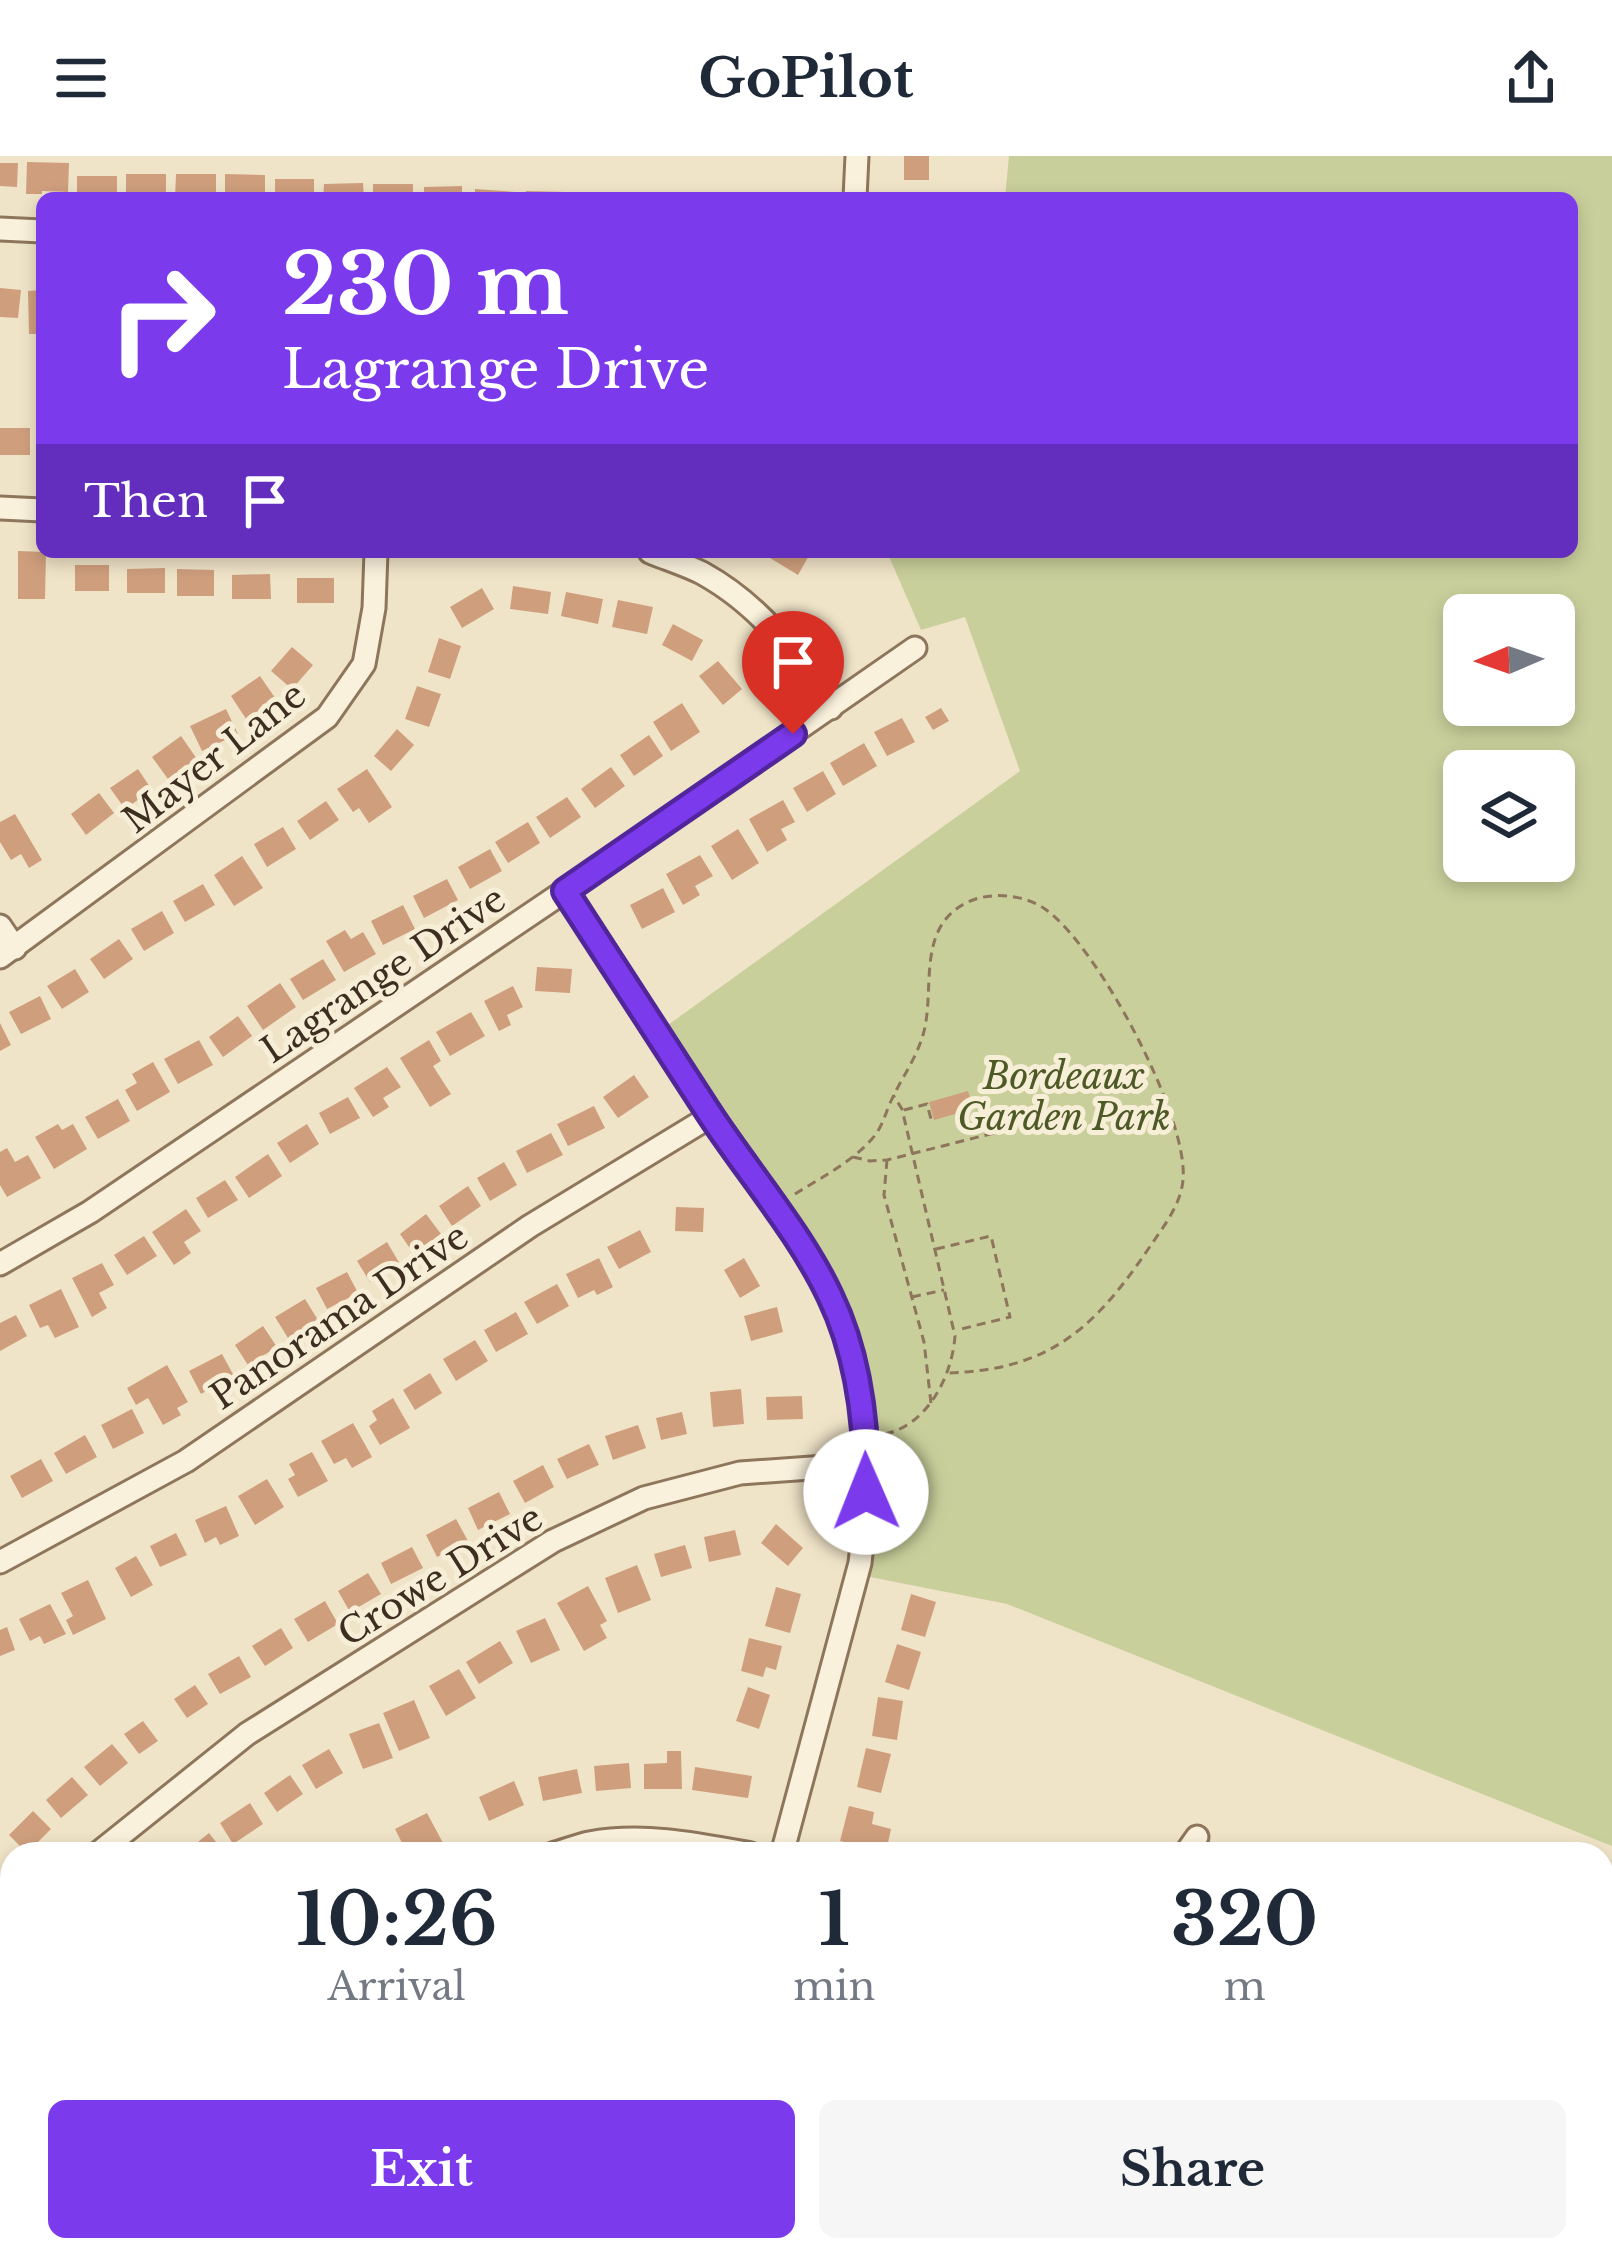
<!DOCTYPE html>
<style>
body{margin:0;font-family:"Libre Baskerville",serif;background:#f6f6f7;color:#1f2937;height:100vh;display:flex;flex-direction:column;font-size:45px;white-space:nowrap}
*{box-sizing:border-box;margin:0}
p{font-size:39px;color:#747a83}
.icon{flex:none;width:66px;height:66px;fill:none;stroke:currentColor;stroke-width:2;stroke-linecap:round;stroke-linejoin:round}
.map{position:relative;flex:1;overflow:hidden}
.sheet{position:absolute;left:0px;top:1686px;width:1614px;height:420px;display:flex;flex-direction:column;background:#fff;border-radius:36px 36px 0 0;box-shadow:0 6px 18px #0003}
.sheet>*{flex:none}
.guide{position:absolute;left:36px;top:36px;width:1542px;height:366px;border-radius:18px;box-shadow:0 6px 18px #0003;background:#7c3aed;color:#fff;overflow:hidden}
.needle{width:78px;rotate:268deg}
.controls{position:absolute;left:1443px;top:438px;display:grid;gap:24px}
.controls a{display:grid;place-items:center;width:132px;height:132px;border-radius:18px;background:#fff;box-shadow:0 6px 18px #0003;font-size:60px}
.pin{position:absolute;display:grid;place-items:center;width:102px;height:102px;color:#fff;margin:-123px -51px;border-radius:50% 50% 50% 0;rotate:-45deg;box-shadow:0 0 12px #0007}
.pin .icon{rotate:45deg}
.me{position:absolute;width:132px;margin:-66px;rotate:359deg;stroke-linejoin:round;filter:drop-shadow(0 0 9px #0008)}
.turn{display:flex;align-items:center;gap:42px;height:252px;padding:0 48px;font-size:54px}
.turn .icon{width:156px;height:156px;stroke-width:2.5}
.turn b{display:block;font-size:84px;line-height:102px}
.then{display:flex;align-items:center;height:114px;padding:0 48px;background:#0003;gap:24px;font-size:45px}
.eta{display:flex;justify-content:space-evenly;align-items:center;height:204px;text-align:center}
.eta b{font-size:72px;font-weight:800;line-height:84px}
.primary-button{display:flex;gap:24px;margin-top:auto;padding:24px 48px}
.primary-button a{flex:1;height:138px;border-radius:18px;background:#7c3aed;color:#fff;font-size:48px;font-weight:800;line-height:138px;text-align:center}
.primary-button a+a{background:#f6f6f7;color:#1f2937}
header{display:flex;justify-content:space-between;align-items:center;height:156px;padding:0 48px;background:#fff;font-size:54px;font-weight:800}
.map>svg:first-child{display:block}
.green{fill:#c9cf9b;fill-rule:evenodd}
.building{fill:#cf9f7d}
.lines{fill:none;stroke-linecap:round;stroke-linejoin:round}
.minor-casing{stroke:#8d765c;stroke-width:27}
.path{stroke:#8d765c;stroke-width:3;stroke-dasharray:9 6;stroke-linecap:butt}
.minor{stroke:#faf1dc;stroke-width:21}
.route-casing{stroke:#51269a;stroke-width:30}
.route{stroke:#7c3aed;stroke-width:21}
.labels{text-anchor:middle;stroke-width:10;stroke-linejoin:round;paint-order:stroke}
.street-label{font-size:36px;fill:#3d2e20;stroke:#f7eed8}
.park-label{font-size:36px;font-style:italic;fill:#4d5a26;stroke:#f7eed8}
</style>
<header><svg class="icon" aria-label="menu" viewBox="0 0 24 24"><path d="M4 6h16M4 12h16M4 18h16"/></svg>GoPilot<svg class="icon" aria-label="share" viewBox="0 0 24 24"><path d="M12 15V3M7 8l5-5 5 5M5 13v7h14v-7"/></svg></header>
<div class="map">
<svg width="1612" height="2106" viewBox="0 0 1612 2106">
<rect width="100%" height="100%" fill="#f0e4c8"/>
<path class="green" d="M1009 0H1612V1690L1007 1448 870 1421C889 1327 881 1229 842 1141 821 1093 790 1051 760 1007 729 962 698 915 668 869L1020 615 965 461 921 474 887 396H1572V42H1005ZM1464 459H1554V549H1464ZM1464 615H1554V705H1464Z"/>
<g class="building">
<rect x="904" y="0" width="25" height="24"/>
<path d="M27 6 69 7 68 36 42 35V38H26Z"/>
<path d="M0 7H18L17 31 0 30Z"/>
<rect x="126" y="18" width="40" height="23"/>
<path d="M176 18H216V42H175Z"/>
<path d="M225 18 265 19V42H225Z"/>
<rect x="77" y="20" width="40" height="18"/>
<rect x="275" y="23" width="39" height="19"/>
<path d="M363 27 364 42H323L324 28Z"/>
<rect x="373" y="28" width="40" height="14"/>
<path d="M462 30V42H424V31Z"/>
<path d="M475 33 516 36V42H475Z"/>
<path d="M526 35 566 36V42H526Z"/>
<rect x="901" y="36" width="50" height="6"/>
<path d="M0 132 21 134 18 162 0 161Z"/>
<path d="M42 134V172H40V178H29L28 135Z"/>
<rect x="0" y="272" width="30" height="27"/>
<path d="M18 395 46 396 45 443H18Z"/>
<path d="M773 396H811L798 419 770 402Z"/>
<rect x="75" y="409" width="34" height="26"/>
<path d="M165 412V437H127V413Z"/>
<path d="M177 413 214 414V440H177Z"/>
<path d="M270 418 271 443H232V419Z"/>
<rect x="297" y="422" width="37" height="25"/>
<path d="M513 430 551 436 548 458 510 453Z"/>
<path d="M482 432 494 453 462 472 450 451Z"/>
<path d="M566 436 603 443 598 468 561 460Z"/>
<path d="M618 444 653 451 647 478 612 471Z"/>
<path d="M673 468 703 484 692 505 662 489Z"/>
<path d="M439 482 461 490 450 523 428 516Z"/>
<path d="M292 491 313 509 292 533 271 515Z"/>
<path d="M718 505 742 533 723 549 699 520Z"/>
<path d="M260 520 280 549 250 569 231 540Z"/>
<path d="M417 530 441 538 429 571 405 563Z"/>
<path d="M682 547 700 576 671 595 653 566Z"/>
<path d="M941 552 949 565 933 574 925 561Z"/>
<path d="M226 553 238 578 202 595 190 570Z"/>
<path d="M902 562 915 586 887 600 874 576Z"/>
<path d="M397 573 414 589 391 615 374 600Z"/>
<path d="M649 579 663 600 634 620 620 599Z"/>
<path d="M181 580 197 603 168 623 152 601Z"/>
<path d="M864 587 877 610 843 630 830 607Z"/>
<path d="M611 611 625 630 595 652 581 633Z"/>
<path d="M138 613 152 634 125 653 110 632Z"/>
<path d="M367 613 392 651 369 667 359 652 353 656 337 633Z"/>
<path d="M823 615 836 638 807 656 793 632Z"/>
<path d="M99 637 114 657 86 679 71 658Z"/>
<path d="M567 641 581 661 550 682 536 661Z"/>
<path d="M783 644 795 666 781 673 787 684 767 696 749 663Z"/>
<path d="M326 645 339 664 310 684 297 665Z"/>
<path d="M15 658 42 704 29 712 21 698 11 704 0 686V666Z"/>
<path d="M528 666 540 687 508 707 495 686Z"/>
<path d="M283 671 296 693 267 711 254 688Z"/>
<path d="M738 673 759 707 732 724 711 690Z"/>
<path d="M490 693 502 715 470 733 458 711Z"/>
<path d="M700 699 713 720 695 730 700 739 683 749 666 718Z"/>
<path d="M242 700 263 732 234 750 214 719Z"/>
<path d="M447 723 458 744 424 762 413 740Z"/>
<path d="M203 728 215 749 185 766 173 745Z"/>
<path d="M663 732 675 756 642 773 630 749Z"/>
<path d="M403 749 415 773 383 789 371 765Z"/>
<path d="M162 755 174 777 144 795 131 773Z"/>
<path d="M345 774 351 783 363 776 376 798 344 816 326 785Z"/>
<path d="M119 783 133 803 104 823 90 803Z"/>
<path d="M323 803 336 824 303 844 290 823Z"/>
<path d="M537 811 572 813 570 837 535 835Z"/>
<path d="M75 813 89 836 62 853 47 830Z"/>
<path d="M280 827 296 851 263 874 247 850Z"/>
<path d="M513 830 523 851 507 859 511 869 499 875 484 845Z"/>
<path d="M40 840 51 863 21 878 9 856Z"/>
<path d="M471 856 485 880 450 900 436 876Z"/>
<path d="M238 860 252 880 223 901 209 881Z"/>
<path d="M0 867 11 889 0 895Z"/>
<path d="M199 884 213 909 178 928 164 903Z"/>
<path d="M429 884 441 905 433 910 451 938 430 951 400 902Z"/>
<path d="M153 906 170 936 137 955 125 934 137 927 132 918Z"/>
<path d="M387 911 401 931 383 942 389 951 373 961 354 932Z"/>
<path d="M634 919 649 941 618 962 603 941Z"/>
<path d="M968 935 973 953 934 964 929 946Z"/>
<path d="M348 941 360 962 330 978 319 957Z"/>
<path d="M118 943 130 965 98 983 85 961Z"/>
<path d="M594 950 605 972 568 990 557 968Z"/>
<path d="M58 968 62 974 73 968 87 993 54 1013 35 981Z"/>
<path d="M307 968 319 988 290 1007 277 987Z"/>
<path d="M551 977 563 999 527 1017 516 995Z"/>
<path d="M7 992 15 1006 28 999 41 1022 7 1041 0 1029V996Z"/>
<path d="M268 998 282 1020 249 1042 235 1021Z"/>
<path d="M504 1006 517 1029 490 1045 477 1022Z"/>
<path d="M225 1024 238 1044 208 1062 196 1042Z"/>
<path d="M468 1030 481 1050 452 1070 439 1050Z"/>
<path d="M676 1051 704 1052 703 1076 675 1075Z"/>
<path d="M186 1053 201 1075 184 1086 191 1097 174 1109 152 1076Z"/>
<path d="M426 1058 441 1078 414 1098 400 1078Z"/>
<path d="M640 1074 651 1096 619 1113 607 1091Z"/>
<path d="M144 1080 157 1100 127 1119 114 1099Z"/>
<path d="M387 1086 400 1108 370 1126 357 1105Z"/>
<path d="M599 1102 613 1131 597 1139 594 1134 578 1142 566 1118Z"/>
<path d="M744 1102 760 1130 740 1142 724 1114Z"/>
<path d="M102 1107 114 1129 99 1137 107 1152 92 1161 72 1122Z"/>
<path d="M347 1116 358 1137 327 1153 316 1132Z"/>
<path d="M557 1128 569 1150 537 1168 524 1146Z"/>
<path d="M61 1133 79 1171 55 1182 48 1169 40 1172 29 1149Z"/>
<path d="M305 1143 318 1164 288 1182 275 1161Z"/>
<path d="M777 1151 783 1176 751 1185 744 1160Z"/>
<path d="M516 1156 528 1178 496 1196 484 1174Z"/>
<path d="M16 1159 27 1180 0 1195V1167Z"/>
<path d="M263 1170 277 1191 248 1209 235 1189Z"/>
<path d="M475 1184 488 1205 456 1225 443 1203Z"/>
<path d="M222 1198 234 1220 201 1238 189 1215Z"/>
<path d="M167 1209 188 1246 177 1252 181 1259 163 1269 148 1242 136 1249 127 1232Z"/>
<path d="M430 1217 442 1237 415 1254 403 1234Z"/>
<path d="M741 1233 744 1268 713 1271 710 1236Z"/>
<path d="M802 1240 803 1263 767 1264 766 1241Z"/>
<path d="M393 1242 410 1272 380 1289 369 1270 377 1264 372 1255Z"/>
<path d="M132 1253 144 1277 113 1293 101 1269Z"/>
<path d="M682 1256 687 1278 661 1284 656 1262Z"/>
<path d="M353 1267 372 1301 352 1312 346 1302 334 1308 321 1285Z"/>
<path d="M638 1269 646 1292 613 1304 605 1280Z"/>
<path d="M85 1279 97 1301 66 1318 54 1297Z"/>
<path d="M589 1288 599 1309 567 1323 557 1303Z"/>
<path d="M312 1296 328 1325 298 1341 288 1323 295 1319 289 1308Z"/>
<path d="M41 1303 53 1325 22 1342 10 1320Z"/>
<path d="M543 1309 554 1331 525 1347 513 1325Z"/>
<path d="M267 1323 284 1351 255 1369 238 1340Z"/>
<path d="M499 1336 510 1358 478 1374 468 1352Z"/>
<path d="M226 1350 239 1380 220 1389 216 1381 205 1387 195 1364Z"/>
<path d="M456 1363 468 1385 437 1401 426 1379Z"/>
<path d="M776 1368 803 1392 788 1410 761 1387Z"/>
<path d="M735 1374 741 1399 709 1406 704 1381Z"/>
<path d="M176 1377 187 1399 160 1411 150 1390Z"/>
<path d="M685 1389 692 1412 661 1421 654 1398Z"/>
<path d="M412 1391 423 1412 391 1428 381 1407Z"/>
<path d="M136 1400 153 1429 131 1441 115 1412Z"/>
<path d="M637 1409 651 1444 618 1457 605 1422Z"/>
<path d="M368 1417 381 1438 350 1456 338 1435Z"/>
<path d="M88 1424 106 1463 73 1479 66 1464 73 1460 61 1437Z"/>
<path d="M588 1430 607 1465 600 1469 607 1482 584 1495 557 1447Z"/>
<path d="M776 1431 801 1438 790 1477 765 1470Z"/>
<path d="M911 1438 936 1446 925 1481 901 1474Z"/>
<path d="M325 1445 338 1468 308 1486 294 1463Z"/>
<path d="M50 1448 66 1478 44 1488 40 1480 30 1485 19 1463Z"/>
<path d="M545 1462 560 1494 531 1507 516 1475Z"/>
<path d="M7 1471 15 1494 0 1500V1474Z"/>
<path d="M281 1472 293 1492 265 1510 252 1490Z"/>
<path d="M749 1482 782 1490 776 1514 766 1511 763 1521 741 1515Z"/>
<path d="M500 1485 513 1507 479 1528 466 1506Z"/>
<path d="M897 1488 921 1496 909 1534 885 1526Z"/>
<path d="M239 1500 251 1521 220 1538 208 1518Z"/>
<path d="M459 1513 476 1542 446 1560 429 1530Z"/>
<path d="M195 1529 208 1548 187 1562 174 1543Z"/>
<path d="M748 1531 770 1539 759 1573 736 1565Z"/>
<path d="M878 1541 903 1545 897 1584 872 1580Z"/>
<path d="M414 1544 430 1582 399 1595 383 1557Z"/>
<path d="M143 1565 158 1585 139 1598 124 1578Z"/>
<path d="M379 1567 393 1602 363 1613 349 1578Z"/>
<path d="M112 1588 128 1607 100 1630 84 1611Z"/>
<path d="M866 1592 891 1598 881 1637 857 1631Z"/>
<path d="M329 1593 343 1617 316 1633 302 1609Z"/>
<path d="M667 1595H681L682 1633H644V1608L667 1607Z"/>
<path d="M629 1607 631 1632 596 1635 594 1610Z"/>
<path d="M695 1611 752 1620 748 1642 692 1634Z"/>
<path d="M577 1613 582 1637 543 1645 538 1621Z"/>
<path d="M290 1619 303 1638 277 1656 264 1637Z"/>
<path d="M72 1621 88 1639 61 1662 46 1644Z"/>
<path d="M514 1625 524 1649 489 1665 479 1641Z"/>
<path d="M250 1647 263 1668 233 1688 220 1667Z"/>
<path d="M849 1650 874 1656 872 1668 891 1673 886 1696 840 1685Z"/>
<path d="M33 1655 51 1673 27 1697 9 1679Z"/>
<path d="M427 1657 443 1687 421 1698 417 1689 406 1695 395 1673Z"/>
<path d="M209 1677 224 1696 183 1698Z"/>
<path d="M12 1850V1879L0 1866V1861Z"/>
<path d="M238 2094H283L275 2106H256Z"/>
<path d="M310 2094H351L353 2106H312Z"/>
<path d="M643 2094 656 2106H629Z"/>
<path d="M674 2094H705L691 2106H684Z"/>
</g>
<g class="lines">
<g class="minor-casing">
<g id="minor">
<path d="M855 42 857 0"/>
<path d="M0 73 42 75"/>
<path d="M0 352 42 354"/>
<path d="M650 396C667 403 686 409 702 417 760 449 797 498 831 552"/>
<path d="M565 735C615 811 663 889 714 964 752 1021 799 1077 830 1139 869 1221 871 1319 860 1407L782 1698"/>
<path d="M0 770 15 792"/>
<path d="M0 801 327 561 364 508 374 452 376 396"/>
<path d="M0 1108 90 1056 565 735 915 492"/>
<path d="M0 1406 186 1305 530 1070 711 960"/>
<path d="M97 1698 247 1578 553 1385 644 1342 740 1317 867 1308"/>
<path d="M552 1698C564 1695 576 1690 589 1687 643 1677 697 1688 751 1698"/>
<path d="M1185 1698 1197 1681"/>
<path d="M0 1782 12 1771"/>
<path d="M186 2094V2106"/>
<path d="M528 2106 550 2094"/>
<path d="M972 2106 977 2094"/>
</g>
</g>
<g class="path">
<path d="M904 954 927 948 931 963"/>
<path d="M853 1001 870 1005 887 1004 1014 972"/>
<path d="M887 1004 884 1039 924 1186 931 1247"/>
<path d="M795 1038C822 1021 856 1004 876 978 883 968 886 956 891 945 901 923 916 903 923 879 936 835 915 773 966 747 989 735 1024 738 1045 753 1097 789 1189 961 1183 1024 1181 1048 1164 1070 1151 1089 1095 1172 1050 1215 945 1217"/>
<path d="M936 1093 991 1080 1010 1161 957 1174"/>
<path d="M912 1141 944 1134"/>
<path d="M885 1278C927 1269 952 1221 955 1180L902 953 893 939"/>
</g>
<use href="#minor" class="minor"/>
</g>
<g class="lines">
<g class="route-casing">
<path id="route" d="M793 578 565 735C613 809 661 883 709 957 747 1015 801 1078 830 1140 859 1200 867 1270 866 1336"/>
</g>
<use href="#route" class="route"/>
</g>
<g class="labels">
<g class="street-label">
<text transform="translate(214 601) rotate(-38)" y="13">Mayer Lane</text>
<text transform="translate(383 818) rotate(-34)" y="13">Lagrange Drive</text>
<text transform="translate(339 1160) rotate(-34)" y="13">Panorama Drive</text>
<text transform="translate(440 1419) rotate(-32)" y="13">Crowe Drive</text>
</g>
<g class="park-label">
<text x="1064" y="933">Bordeaux<tspan x="1064" dy="41">Garden Park</tspan></text>
</g>
</g>
</svg>
<div class="controls">
<a><svg class="needle" viewBox="-14 -14 28 28"><path d="M0-13l5 13h-10z" fill="#e53935"/><path d="M0 13l5-13h-10z" fill="#747a83"/></svg></a>
<a><svg class="icon" aria-label="layers" viewBox="0 0 24 24"><path d="M12 4l9 5-9 5-9-5zM3 14l9 5 9-5"/></svg></a>
</div>
<div class="pin" style="left:793px;top:578px;background:#d93025"><svg class="icon" aria-label="arrive" viewBox="0 0 24 24"><path d="M6 21V4h12l-3 4 3 4H6"/></svg></div>
<svg class="me" style="left:866px;top:1336px" viewBox="-20 -20 40 40"><circle r="19" fill="#fff"/><path d="M0-13L10 11 0 6-10 11z" fill="#7c3aed"/></svg>
<div class="guide">
<div class="turn"><svg class="icon" aria-label="right" viewBox="0 0 24 24"><path d="M7 20v-9h11M14 6l5 5-5 5"/></svg><div><b>230 m</b>Lagrange Drive</div></div>
<div class="then">Then<svg class="icon" aria-label="arrive" viewBox="0 0 24 24"><path d="M6 21V4h12l-3 4 3 4H6"/></svg></div>
</div>
<section class="sheet">
<div class="eta">
<div><b>10:26</b><p>Arrival</p></div>
<div><b>1</b><p>min</p></div>
<div><b>320</b><p>m</p></div>
</div>
<div class="primary-button"><a>Exit</a><a>Share</a></div>
</section>
</div>
